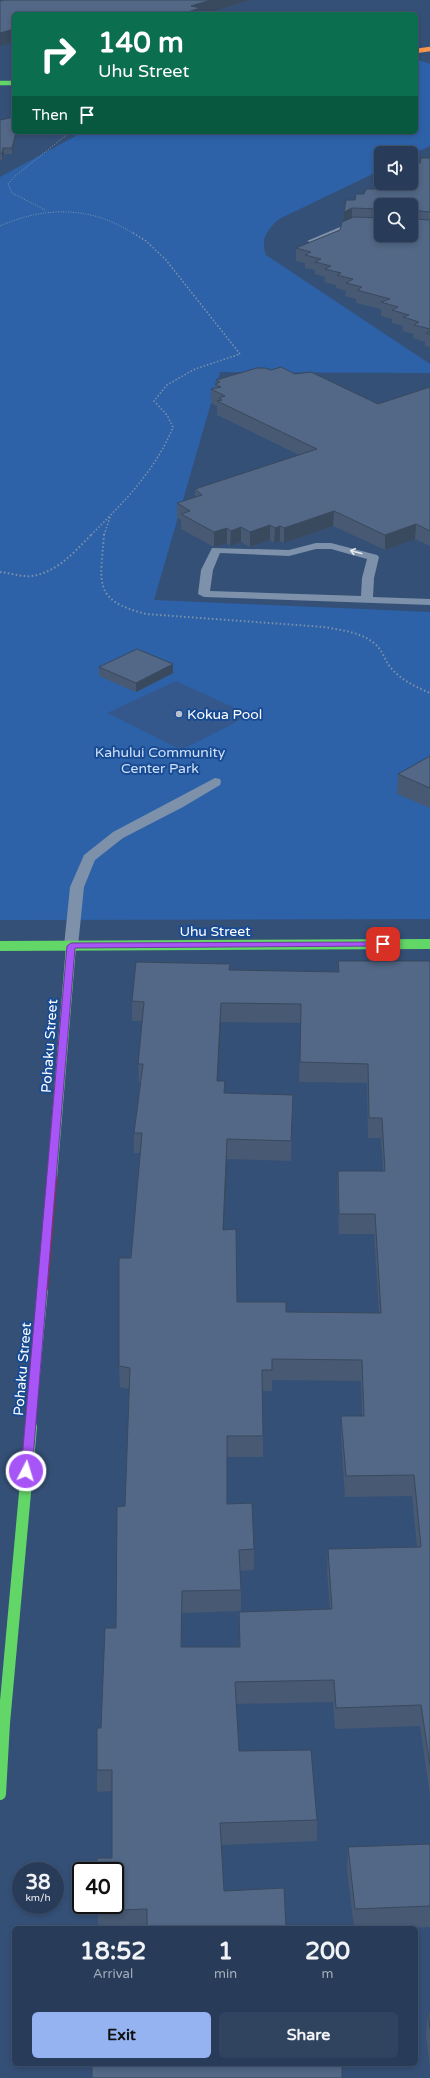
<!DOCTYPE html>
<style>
body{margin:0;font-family:"Varela Round",sans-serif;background:#30435f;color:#f1f3f6;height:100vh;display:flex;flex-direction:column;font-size:15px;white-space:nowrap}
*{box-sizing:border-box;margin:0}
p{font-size:13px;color:#a5adba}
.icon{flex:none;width:22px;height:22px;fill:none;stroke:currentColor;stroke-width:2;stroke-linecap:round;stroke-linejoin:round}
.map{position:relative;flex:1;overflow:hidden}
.details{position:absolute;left:12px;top:1926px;width:406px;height:140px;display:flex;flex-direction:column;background:#283c59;border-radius:6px;box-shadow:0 2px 6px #0003,0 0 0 1px #44566f}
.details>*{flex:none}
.banner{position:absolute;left:12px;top:12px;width:406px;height:122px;border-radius:6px;box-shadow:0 2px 6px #0003,0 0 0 1px #44566f;background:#0b6e4f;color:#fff;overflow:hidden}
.fabs{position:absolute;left:374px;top:146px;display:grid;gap:8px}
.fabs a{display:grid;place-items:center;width:44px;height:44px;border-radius:6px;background:#283c59;box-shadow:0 2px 6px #0003,0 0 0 1px #44566f;font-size:20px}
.speed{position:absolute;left:12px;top:1862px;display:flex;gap:8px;font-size:20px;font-weight:700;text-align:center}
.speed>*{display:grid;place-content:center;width:52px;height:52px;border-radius:50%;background:#283c59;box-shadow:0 2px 6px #0003,0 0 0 1px #44566f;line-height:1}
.speed small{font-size:10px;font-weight:400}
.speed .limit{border:2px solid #111;border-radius:6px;background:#fff;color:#111}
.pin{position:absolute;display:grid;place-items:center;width:34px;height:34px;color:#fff;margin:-17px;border-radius:8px;box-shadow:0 2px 6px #0006}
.me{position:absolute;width:44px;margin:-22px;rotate:5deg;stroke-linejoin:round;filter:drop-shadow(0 0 3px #0008)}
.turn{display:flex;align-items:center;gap:14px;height:84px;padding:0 20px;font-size:18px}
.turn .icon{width:52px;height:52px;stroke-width:2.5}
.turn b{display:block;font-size:28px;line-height:34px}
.then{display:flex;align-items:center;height:38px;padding:0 20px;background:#0003;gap:8px;font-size:15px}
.eta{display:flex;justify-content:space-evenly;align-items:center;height:68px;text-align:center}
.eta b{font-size:24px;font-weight:700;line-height:28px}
.cta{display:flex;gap:8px;margin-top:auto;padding:8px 20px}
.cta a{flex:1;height:46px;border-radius:6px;background:#95b2f1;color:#111;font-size:16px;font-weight:700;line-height:46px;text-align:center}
.cta a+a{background:#30435f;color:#f1f3f6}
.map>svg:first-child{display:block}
.green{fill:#2d62a9}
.water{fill:#34588b}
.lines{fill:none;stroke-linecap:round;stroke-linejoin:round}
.path-far2{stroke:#7d91aa;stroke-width:1;stroke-dasharray:1 1.5;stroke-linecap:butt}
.path-far1{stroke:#7d91aa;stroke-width:1.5;stroke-dasharray:1.5 2;stroke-linecap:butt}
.path{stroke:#7d91aa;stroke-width:2;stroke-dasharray:1.5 2.5;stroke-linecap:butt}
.lane{fill:#7d91aa;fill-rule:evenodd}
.fast-far2{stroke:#63d668;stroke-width:4.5}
.fast-far1{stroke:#63d668;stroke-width:10}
.fast{stroke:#63d668;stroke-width:12}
.slow{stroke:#ff974d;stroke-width:4.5}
.jam{stroke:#b3261e;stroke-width:10}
.wall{fill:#475973;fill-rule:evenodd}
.shaded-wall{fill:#39495e}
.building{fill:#526886;stroke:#39495e;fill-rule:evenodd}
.oneway{stroke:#e5e9ee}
.route{fill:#a855f7;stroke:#6d37a1}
.poi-dot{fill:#b8c2cf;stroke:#194b93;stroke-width:1.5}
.labels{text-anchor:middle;stroke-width:4;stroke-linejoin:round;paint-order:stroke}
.poi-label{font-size:14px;fill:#fff;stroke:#194b93;text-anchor:start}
.park-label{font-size:14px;fill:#d0e2fb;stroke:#194b93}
.street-label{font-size:14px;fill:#fff;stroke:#194b93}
</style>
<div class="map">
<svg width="430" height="2078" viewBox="0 0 430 2078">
<rect width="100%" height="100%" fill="#355077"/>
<path class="green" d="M416 59 430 64V146L411 155V153H381V170L279 219C267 230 260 239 266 255L430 364V373L220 372 154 600 430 612V919L0 920V177L83 132H416Z"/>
<path class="water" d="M176 681 250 715 181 750 107 713Z"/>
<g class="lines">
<g class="path-far2">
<path d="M45 210 12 193 8 184 14 177 70 132"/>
<path d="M0 226C45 206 92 206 134 234"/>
</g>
<g class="path-far1">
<path d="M91 535C123 503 156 470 173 427L167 415 154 401 167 385 195 369 240 354 166 260 146 241 133 233"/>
<path d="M104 535 110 517"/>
</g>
<g class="path">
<path d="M104 534C101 582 91 600 146 614L324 627C341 630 360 632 374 643 383 650 384 660 391 668 401 680 416 687 430 693"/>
<path d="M0 572C10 573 21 577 31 576 57 573 74 552 92 534"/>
</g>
<g class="lane">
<path d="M352 222 381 223V229L353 228 314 243 307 241Z"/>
<path d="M316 543H331L377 555 379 557 374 578 373 597 430 599V605L204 597 198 594 201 570 212 548 289 550ZM316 549H331L367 559 362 578 361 596 210 591 213 570 220 553 289 556Z"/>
<path d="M215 778 220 779 221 782 220 785 183 807 123 838 95 860 84 887 78 946 76 949H66L64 946 70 887 84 855 113 832Z"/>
</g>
<path class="fast-far2" d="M0 83H14"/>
<g class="fast-far1">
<path d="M0 946 430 944"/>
<path d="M52 1178 71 946"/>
<path d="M30 1428 43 1288"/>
</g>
<path class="fast" d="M0 1794 4 1723 31 1427"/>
<path class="slow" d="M416 51 430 49"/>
<path class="jam" d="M43 1288 52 1178"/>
</g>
<g class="wall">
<path d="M2 0H250L205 14H14V42L0 46Z"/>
<path d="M0 120 14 132H17L12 154H4L2 160H0Z"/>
<path d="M430 153V347L425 346V342L413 338 414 334 402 331 403 326 392 323V319L381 316V309L356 303V299L345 296 346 291 336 288V285L324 282 325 277 315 274V270L305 268V263L296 261V248L340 230 344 221 355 200 375 189 411 183 420 163 429 158ZM381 205 411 235H381Z"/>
<path d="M271 370 295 374 378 404 430 387V546L415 539 385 550 333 526 284 543 280 541 274 543 270 540 250 547 241 542 230 546 227 543 214 547 181 529V520L177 518V503L195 497V489L299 455 217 415V406L211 403V389L215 388V384L216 383V380Z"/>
<path d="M173 664V673L136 692 99 676V667Z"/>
<path d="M430 756V808L397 794 398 774Z"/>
<path d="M338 961H430V1796L420 1726 335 1729 333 1702 236 1704 239 1751 317 1820V1841L221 1845 224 1891 286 1928H98V1905L112 1858V1791L97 1792V1770L101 1728 116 1628 125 1506 129 1389 120 1387 119 1366 131 1258 140 1153H134V1133L140 1083H139L138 1064 142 1021H132V1001L230 970 338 972ZM221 1022 301 1023 299 1082 367 1083 368 1138H381L383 1171H338L337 1191 339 1234H374L379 1313 286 1312 237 1302 224 1230 227 1159 291 1161 292 1115 225 1093 218 1081ZM272 1380 361 1381 362 1416H341V1437L345 1497 412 1496 417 1547 328 1549 327 1571 330 1609 239 1612V1647H182V1613L241 1611V1590L240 1571 254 1570V1549L227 1504V1457H263V1436L262 1391H272Z"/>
<path d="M430 1844V1927L411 1928H354L347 1868 348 1847Z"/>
<path d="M428 2012H430V2068L426 2035Z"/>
</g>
<g class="shaded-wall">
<path d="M211 0H250L205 14H182L191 6Z"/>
<path d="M13 29 14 42 0 46V33Z"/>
<path d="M16 132H17L12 154V148Z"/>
<path d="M3 148 4 154 2 160V153Z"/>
<path d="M352 208V220L344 224V212Z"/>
<path d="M334 511 333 526 284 543V528Z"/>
<path d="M416 524 415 539 385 550V535Z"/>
<path d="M270 525V540L250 547V532Z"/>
<path d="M280 526V541L274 543 275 528Z"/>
<path d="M241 527V542L230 546 231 531Z"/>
<path d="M227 528V543L214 547V532Z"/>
<path d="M173 664V673L136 692V683Z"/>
<path d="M221 1003V1022L217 1101V1081Z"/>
<path d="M227 1139V1159L223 1250V1230Z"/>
<path d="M182 1591V1613L181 1669V1647Z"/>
</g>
<g class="building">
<path d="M4 0H211L191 6 200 8 182 14H14V29L0 33V1Z"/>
<path d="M14 117V132H16L12 148H3L2 153 0 154V120Z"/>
<path d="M430 153V212L412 210 411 215V205H381V209L352 208 344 212 346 200H355L356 194H364L366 189H375L376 183H411V163H420L421 158H429Z"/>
<path d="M354 217 381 218V235H411V219L430 220V329L414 325 419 322 403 317 409 315 392 310 398 307 381 302 390 299 357 290 362 287 346 283 353 279 337 275 341 273 325 269 331 266 315 262 321 259 305 255 311 252 296 248 340 230 342 222Z"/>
<path d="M430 331V334L426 333Z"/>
<path d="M281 367 295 374 311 372 378 404 430 387V531L416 524 385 535 334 511 284 528 280 526 275 528 270 525 250 532 241 527 231 531 227 528 214 532 181 514 190 511 177 503 202 495 195 489 317 449 217 401 222 400 219 398 225 396 211 389 221 387 215 384 220 382 216 380 257 368H265L271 370Z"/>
<path d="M137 649 173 664 136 683 99 667Z"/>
<path d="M430 756V788L398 774Z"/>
<path d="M338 961H430V1765L421 1705 336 1708 334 1680 235 1682 239 1751 311 1750 317 1820 220 1823 224 1891 284 1888 286 1928H147V1909L98 1911V1905H115V1871H97V1858H112V1770H97V1728H101L105 1628H116L117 1507 125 1506 130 1368 119 1366V1258H131L142 1133H134L143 1064H138L144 1002 132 1001 136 962 230 964 229 970 339 972ZM221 1003 301 1004 300 1062 368 1064 369 1118H382L385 1171H338L339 1214H375L381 1313 286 1312V1302H237L236 1229 223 1230 227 1139 291 1141 293 1095 224 1093 225 1081H217ZM272 1359 362 1360 364 1416H341L346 1476 414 1475 421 1547 328 1549 332 1609 239 1612 240 1647H181L182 1591 241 1590 239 1550 254 1549 252 1503 227 1504V1436H263L262 1370H272Z"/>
<path d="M430 1844V1906L355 1909 348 1847Z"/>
<path d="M428 2012H430V2029Z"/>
<rect x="92" y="2064" width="250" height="14"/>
</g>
<defs><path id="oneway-shaft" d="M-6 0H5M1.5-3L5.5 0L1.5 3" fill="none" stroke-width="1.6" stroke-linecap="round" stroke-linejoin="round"/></defs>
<use class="oneway" href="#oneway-shaft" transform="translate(356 552) rotate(-165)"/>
<path class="route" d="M383 942 388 944 386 946 75 948 32 1471 26 1475 22 1474 21 1471 67 946 71 943Z"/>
<circle class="poi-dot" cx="179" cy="714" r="4"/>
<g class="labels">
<g class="poi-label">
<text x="187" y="719">Kokua Pool</text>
</g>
<g class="park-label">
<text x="160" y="757">Kahului Community<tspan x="160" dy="16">Center Park</tspan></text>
</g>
<g class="street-label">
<text x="215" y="936">Uhu Street</text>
<text transform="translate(49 1046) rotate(-86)" y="5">Pohaku Street</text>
<text transform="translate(22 1369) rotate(-85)" y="5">Pohaku Street</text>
</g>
</g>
</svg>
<div class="fabs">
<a><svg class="icon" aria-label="sound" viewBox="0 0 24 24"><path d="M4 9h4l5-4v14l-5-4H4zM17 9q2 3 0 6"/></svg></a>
<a><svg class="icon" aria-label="search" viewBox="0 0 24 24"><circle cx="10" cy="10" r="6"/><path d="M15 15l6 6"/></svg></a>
</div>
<div class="speed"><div>38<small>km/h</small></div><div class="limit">40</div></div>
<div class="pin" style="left:383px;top:944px;background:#d93025"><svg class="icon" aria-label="arrive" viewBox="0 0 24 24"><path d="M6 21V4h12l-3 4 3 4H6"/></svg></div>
<svg class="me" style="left:26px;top:1471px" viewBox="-20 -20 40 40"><circle r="17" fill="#a855f7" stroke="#fff" stroke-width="3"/><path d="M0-11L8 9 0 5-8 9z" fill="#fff"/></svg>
<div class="banner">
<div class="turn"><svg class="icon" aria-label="right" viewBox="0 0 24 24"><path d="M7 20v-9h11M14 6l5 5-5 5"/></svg><div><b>140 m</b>Uhu Street</div></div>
<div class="then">Then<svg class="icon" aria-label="arrive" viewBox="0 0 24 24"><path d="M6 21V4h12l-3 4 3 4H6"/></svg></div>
</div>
<section class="details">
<div class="eta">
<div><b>18:52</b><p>Arrival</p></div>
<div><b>1</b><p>min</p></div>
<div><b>200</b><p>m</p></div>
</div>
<div class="cta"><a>Exit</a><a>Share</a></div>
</section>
</div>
